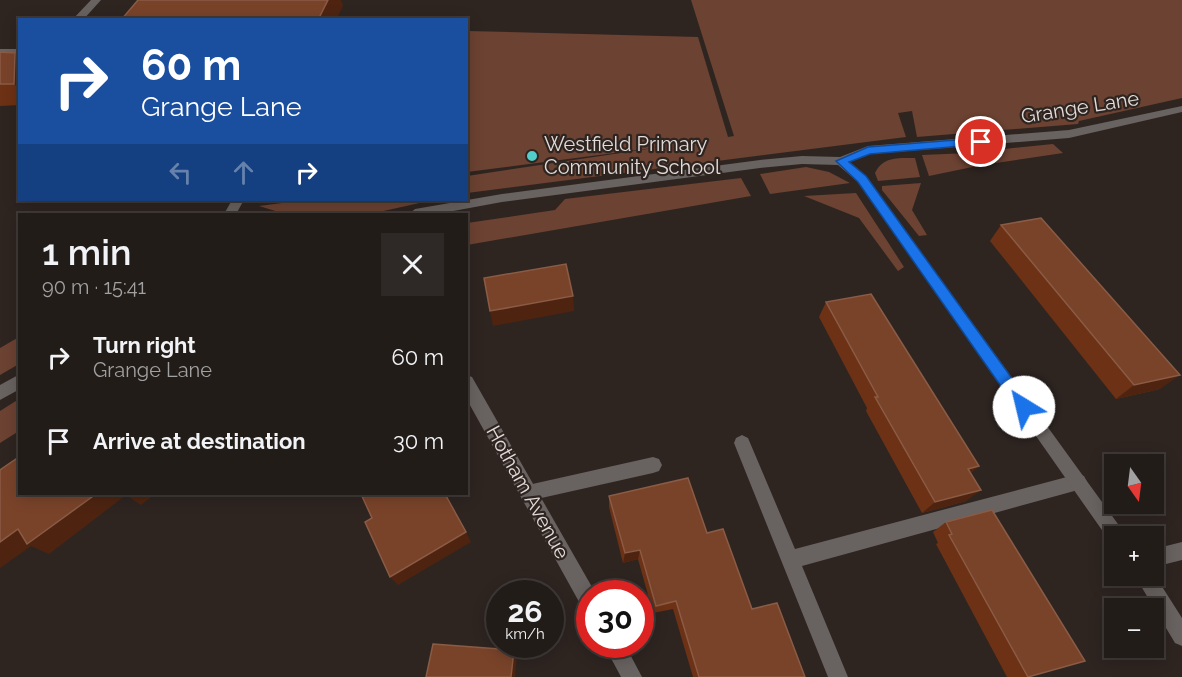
<!DOCTYPE html>
<meta charset="utf-8">
<style>
body{margin:0;font-family:Raleway,sans-serif;background:#2e2926;color:#f1f3f6;height:100vh;display:flex;flex-direction:column;font-size:22px;white-space:nowrap}
*{box-sizing:border-box;margin:0}
p{font-size:20px;color:#a2a1a2}
.icon{flex:none;width:33px;height:33px;fill:none;stroke:currentColor;stroke-width:2;stroke-linecap:round;stroke-linejoin:round}
.map{position:relative;flex:1;overflow:hidden}
.drawer{position:absolute;left:18px;top:213px;width:450px;height:282px;display:flex;flex-direction:column;background:#221c19;border-radius:0px;box-shadow:0 3px 15px #0003,0 0 0 2px #3f3a38}
.drawer>*{flex:none}
.guide{position:absolute;left:18px;top:18px;width:450px;height:183px;border-radius:0px;box-shadow:0 3px 15px #0003,0 0 0 2px #3f3a38;background:#1a4fa0;color:#fff;overflow:hidden}
.needle{width:39px;rotate:166deg}
.buttons{position:absolute;left:1104px;top:454px;display:grid;gap:12px}
.buttons a{display:grid;place-items:center;width:60px;height:60px;border-radius:0px;background:#221c19;box-shadow:0 3px 15px #0003,0 0 0 2px #3f3a38;font-size:30px}
.speed{position:absolute;left:486px;top:580px;display:flex;gap:12px;font-size:30px;font-weight:700;text-align:center}
.speed>*{display:grid;place-content:center;width:78px;height:78px;border-radius:50%;background:#221c19;box-shadow:0 3px 15px #0003,0 0 0 2px #3f3a38;line-height:1}
.speed small{font-size:15px;font-weight:400}
.speed .limit{border:9px solid #d22;background:#fff;color:#111}
.pin{position:absolute;display:grid;place-items:center;width:51px;height:51px;color:#fff;margin:-26px;border:3px solid #fff;border-radius:50%;box-shadow:0 2px 6px #0007}
.me{position:absolute;width:66px;margin:-33px;rotate:324deg;stroke-linejoin:round;filter:drop-shadow(0 0 4px #0008)}
.turn{display:flex;align-items:center;gap:21px;height:126px;padding:0 24px;font-size:27px}
.turn .icon{width:78px;height:78px;stroke-width:2.5}
.turn b{display:block;font-size:42px;line-height:51px}
.lanes{display:flex;align-items:center;height:57px;padding:0 24px;background:#0003;justify-content:center;gap:30px;direction:ltr}
.lanes .off{opacity:.35}
.round{display:grid;place-items:center;flex:none;width:63px;height:63px;border-radius:0px;background:#2e2926}
.headline{display:flex;align-items:center;justify-content:space-between;height:102px;padding:0 24px}
h1{font-size:36px;font-weight:600;line-height:45px}
ul{padding:0;list-style:none}
li{display:flex;align-items:center;gap:18px;height:84px;padding:0 24px}
li div{flex:1}
li b{display:block;font-size:22px}
li em{font-style:normal}
.map>svg:first-child{display:block}
.green{fill:#6c4232}
.lines{fill:none;stroke-linecap:round;stroke-linejoin:round}
.lane{fill:#686260;fill-rule:evenodd}
.street{fill:#686260;fill-rule:evenodd}
.wall{fill:#6d3115}
.shaded-wall{fill:#4e2411}
.building{fill:#79432a;stroke:#8a5b45;stroke-width:1.5}
.route{fill:#1a73e8;stroke:#114b97;stroke-width:1.5}
.poi-dot{fill:#53cdc9;stroke:#2e2521;stroke-width:2}
.labels{text-anchor:middle;stroke-width:4.5;stroke-linejoin:round;paint-order:stroke}
.street-label{font-size:20px;fill:#e2dbd8;stroke:#2e2521}
.poi-label{font-size:20px;fill:#e2dbd8;stroke:#2e2521;text-anchor:start}
</style>
<div class="map">
<svg width="1182" height="677" viewBox="0 0 1182 677">
<rect width="100%" height="100%" fill="#2e2521"/>
<g class="green">
<path d="M691 0H1182V98L1079 121 1078 124 917 137 912 111 898 113 906 137 467 193V176L661 147 467 172V31L698 37 728 137 734 136Z"/>
<path d="M1053 144 1063 153 996 163 985 151Z"/>
<path d="M969 153 982 165 929 176 922 155Z"/>
<path d="M915 158 920 177 878 181 875 173C883 156 899 158 915 158Z"/>
<path d="M806 167 829 172 850 183 770 194 760 174Z"/>
<path d="M741 178 751 196 467 245V223L555 210 565 199Z"/>
<path d="M921 183 912 210 927 235 919 236 882 190V186Z"/>
<path d="M856 193 904 267 898 271 859 218 804 196Z"/>
<path d="M305 200H433L370 214H285L259 206Z"/>
<path d="M19 337V364L0 375V348Z"/>
<path d="M19 399V431L0 443V411Z"/>
</g>
<g class="lines">
<g class="lane">
<path d="M91 0H101L83 20H72Z"/>
<rect x="0" y="49" width="20" height="6"/>
<path d="M232 200H244L236 214H224Z"/>
<path d="M742 435 748 438 795 549 1078 474 1084 476 1087 482 1084 488 1078 490 802 566 848 677H828L734 443 736 438Z"/>
<path d="M653 457 659 459 662 465 659 471 653 473 528 501 522 499 519 493 522 487 528 485Z"/>
</g>
<g class="street">
<path d="M1182 106V112L1069 138 870 154 850 162 866 176 1123 531 1126 537H1114V545L1111 543 858 182 838 165 802 164 760 168 502 202 437 214H409L415 209 502 194 760 160 802 156 840 157 868 146 1069 130Z"/>
<path d="M20 374V389L0 400V385Z"/>
<path d="M466 375 472 377 596 594H590V611L583 609 466 398Z"/>
<path d="M1182 542V560L1154 567V549Z"/>
<path d="M1154 574 1182 618V646L1175 643 1135 576H1154Z"/>
<path d="M604 645H625L642 677H621Z"/>
</g>
</g>
<g class="wall">
<path d="M0 52 20 58V105L0 106Z"/>
<path d="M1001 225 1160 389 1116 399 990 241Z"/>
<path d="M826 302 971 474 966 501 922 513 866 411 867 408 819 317Z"/>
<path d="M609 496 707 533 752 609 805 677H693L673 609 653 613 638 559 623 563 609 507Z"/>
<path d="M946 522 1029 677H1007L936 544 938 543 933 532Z"/>
</g>
<g class="shaded-wall">
<path d="M328 0H341L343 6 336 20H318Z"/>
<path d="M15 53 20 58V90L14 84Z"/>
<path d="M573 296 574 311 493 326 490 311Z"/>
<path d="M1180 375 1160 389 1116 399 1134 385Z"/>
<path d="M979 466 966 478 968 469Z"/>
<path d="M981 490 966 501 922 513 935 502Z"/>
<path d="M96 494H155L141 505 126 495 49 554 31 546 0 568V542L18 529Z"/>
<path d="M466 532 471 542 398 585 390 577Z"/>
<path d="M640 550 638 559 623 563 625 553Z"/>
<path d="M514 650 517 656 515 677H511Z"/>
</g>
<g class="building">
<path d="M138 0H328L318 20H121Z"/>
<path d="M0 52 15 53 14 84H0Z"/>
<path d="M1041 218 1180 375 1134 385 1001 225Z"/>
<path d="M566 264 573 296 490 311 484 278Z"/>
<path d="M871 294 979 466 968 469 981 490 935 502 875 397H878L826 302Z"/>
<path d="M19 457 20 494H96L27 544 18 529 0 542V470Z"/>
<path d="M688 478 707 533 723 529 752 609 777 603 805 677H699L676 601 656 606 640 550 625 553 609 496Z"/>
<path d="M361 494H445L466 532 390 577 365 522 372 518Z"/>
<path d="M992 510 1085 661 1028 677 949 535 952 534 946 522Z"/>
<path d="M433 644 514 650 511 677H426Z"/>
</g>
<path class="route" d="M981 138 985 139V144L870 154 849 162 866 176 1029 402 1031 407 1029 412 1024 413 1019 412 858 182 836 161 868 147Z"/>
<circle class="poi-dot" cx="532" cy="156" r="6"/>
<g class="labels">
<g class="street-label">
<text transform="translate(1080 107) rotate(-9)" y="7">Grange Lane</text>
<text transform="translate(528 492) rotate(61)" y="7">Hotham Avenue</text>
</g>
<g class="poi-label">
<text x="544" y="151">Westfield Primary<tspan x="544" dy="23">Community School</tspan></text>
</g>
</g>
</svg>
<div class="buttons">
<a><svg class="needle" viewBox="-14 -14 28 28"><path d="M0-13l5 13h-10z" fill="#e53935"/><path d="M0 13l5-13h-10z" fill="#a2a1a2"/></svg></a>
<a>+</a>
<a>−</a>
</div>
<div class="speed"><div>26<small>km/h</small></div><div class="limit">30</div></div>
<div class="pin" style="left:981px;top:142px;background:#d93025"><svg class="icon" aria-label="arrive" viewBox="0 0 24 24"><path d="M6 21V4h12l-3 4 3 4H6"/></svg></div>
<svg class="me" style="left:1024px;top:407px" viewBox="-20 -20 40 40"><circle r="19" fill="#fff"/><path d="M0-13L10 11 0 6-10 11z" fill="#1a73e8"/></svg>
<div class="guide">
<div class="turn"><svg class="icon" aria-label="right" viewBox="0 0 24 24"><path d="M7 20v-9h11M14 6l5 5-5 5"/></svg><div><b>60 m</b>Grange Lane</div></div>
<div class="lanes"><svg class="icon off" aria-label="left" viewBox="0 0 24 24"><path d="M17 20v-9H6M10 6l-5 5 5 5"/></svg><svg class="icon off" aria-label="ahead" viewBox="0 0 24 24"><path d="M12 20V5M6 11l6-6 6 6"/></svg><svg class="icon" aria-label="right" viewBox="0 0 24 24"><path d="M7 20v-9h11M14 6l5 5-5 5"/></svg></div>
</div>
<section class="drawer">
<div class="headline"><div><h1>1 min</h1><p>90 m · 15:41</p></div><a class="round"><svg class="icon" aria-label="close" viewBox="0 0 24 24"><path d="M6 6l12 12M18 6L6 18"/></svg></a></div>
<ul>
<li><svg class="icon" aria-label="right" viewBox="0 0 24 24"><path d="M7 20v-9h11M14 6l5 5-5 5"/></svg><div><b>Turn right</b><p>Grange Lane</p></div><em>60 m</em></li>
<li><svg class="icon" aria-label="arrive" viewBox="0 0 24 24"><path d="M6 21V4h12l-3 4 3 4H6"/></svg><div><b>Arrive at destination</b></div><em>30 m</em></li>
</ul>
</section>
</div>
